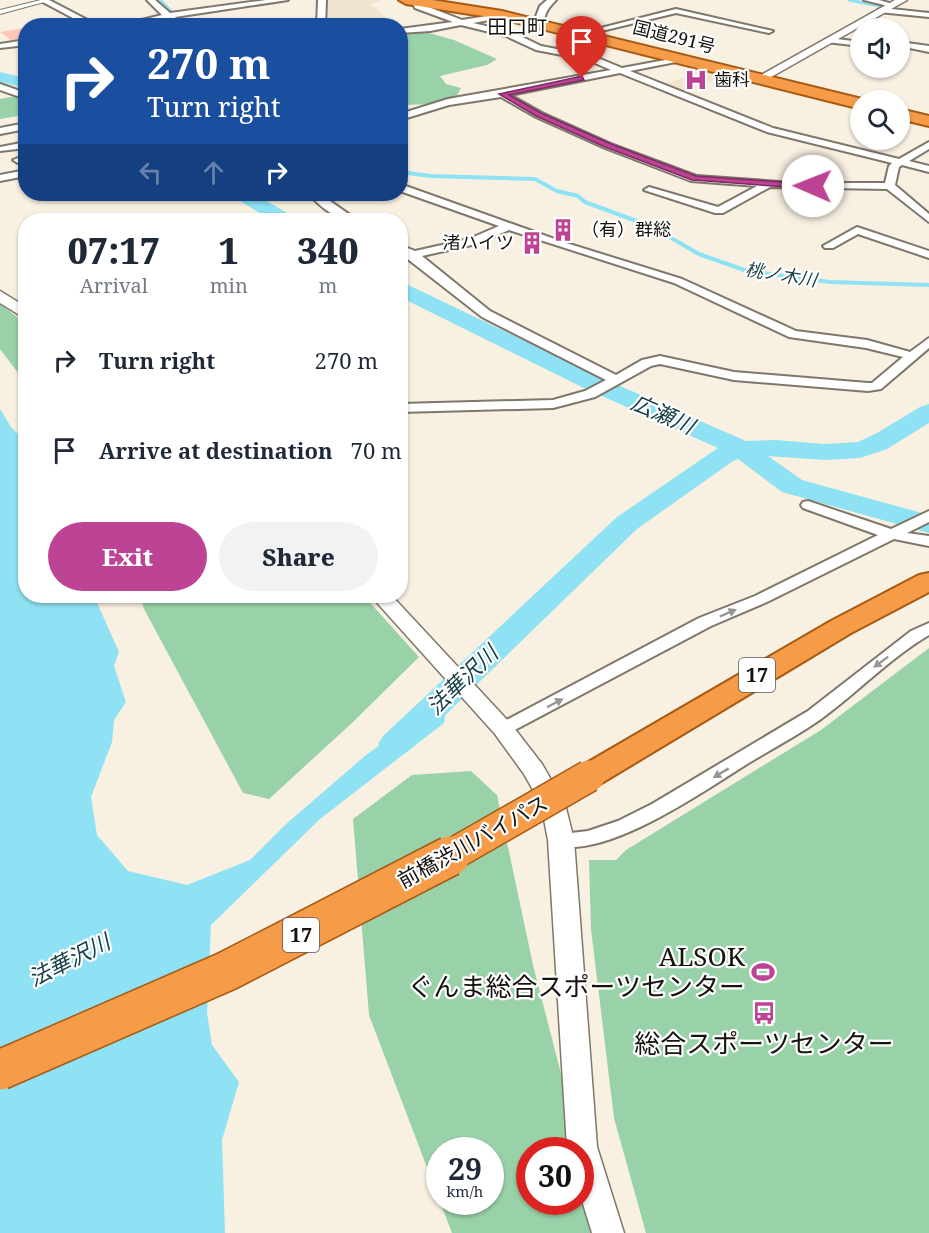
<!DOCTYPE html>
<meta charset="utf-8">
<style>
body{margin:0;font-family:"Noto Serif","Noto Sans JP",serif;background:#f2f2f3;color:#1f2937;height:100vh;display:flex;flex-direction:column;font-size:22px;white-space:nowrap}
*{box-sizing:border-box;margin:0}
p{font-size:20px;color:#747a83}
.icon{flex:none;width:33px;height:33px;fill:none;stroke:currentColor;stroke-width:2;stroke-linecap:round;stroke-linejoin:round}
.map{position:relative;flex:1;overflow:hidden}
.panel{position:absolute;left:18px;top:213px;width:390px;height:390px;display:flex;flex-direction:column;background:#fff;border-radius:24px;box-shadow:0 2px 4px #0004}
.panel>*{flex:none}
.top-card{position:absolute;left:18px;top:18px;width:390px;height:183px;border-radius:24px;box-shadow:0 2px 4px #0004;background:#1a4fa0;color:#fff;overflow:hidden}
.tools{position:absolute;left:850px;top:18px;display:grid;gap:12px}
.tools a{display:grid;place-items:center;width:60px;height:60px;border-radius:50%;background:#fff;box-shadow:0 2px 4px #0004;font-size:30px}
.speed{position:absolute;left:426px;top:1137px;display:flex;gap:12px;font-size:30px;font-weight:700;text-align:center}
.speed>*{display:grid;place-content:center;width:78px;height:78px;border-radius:50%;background:#fff;box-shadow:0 2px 4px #0004;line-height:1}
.speed small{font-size:15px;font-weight:400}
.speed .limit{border:9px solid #d22;background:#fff;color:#111}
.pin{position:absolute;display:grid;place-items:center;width:51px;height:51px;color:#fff;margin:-62px -26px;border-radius:50% 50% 50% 0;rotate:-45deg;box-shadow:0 0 6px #0007}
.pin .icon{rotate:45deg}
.me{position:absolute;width:66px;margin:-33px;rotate:271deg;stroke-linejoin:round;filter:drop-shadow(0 0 4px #0008)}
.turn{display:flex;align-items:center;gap:21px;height:126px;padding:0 30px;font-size:27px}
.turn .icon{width:78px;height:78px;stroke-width:2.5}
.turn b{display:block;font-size:42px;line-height:51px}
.lanes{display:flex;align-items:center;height:57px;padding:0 30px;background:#0003;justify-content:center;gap:30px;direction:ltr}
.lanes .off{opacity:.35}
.eta{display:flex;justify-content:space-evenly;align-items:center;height:102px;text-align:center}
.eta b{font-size:36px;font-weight:800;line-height:42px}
.button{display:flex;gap:12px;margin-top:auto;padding:12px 30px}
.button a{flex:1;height:69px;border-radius:36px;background:#bd4395;color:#fff;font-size:24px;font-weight:800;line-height:69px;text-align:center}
.button a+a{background:#f2f2f3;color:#1f2937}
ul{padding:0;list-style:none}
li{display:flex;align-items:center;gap:18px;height:90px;padding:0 30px}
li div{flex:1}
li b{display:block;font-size:22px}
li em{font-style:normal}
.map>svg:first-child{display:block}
.built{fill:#f1e5cf}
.green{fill:#99d2a9;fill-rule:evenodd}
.water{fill:#8ee2f3}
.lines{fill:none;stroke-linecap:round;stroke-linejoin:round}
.stream-far1{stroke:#8ee2f3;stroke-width:3}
.stream{stroke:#8ee2f3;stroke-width:4}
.river{fill:#8ee2f3;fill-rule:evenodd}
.building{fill:#ffc7b7}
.pedestrian-casing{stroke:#7e776a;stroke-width:2}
.minor-casing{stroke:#7e776a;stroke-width:4}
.tertiary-casing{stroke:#7e776a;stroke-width:3}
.trunk-casing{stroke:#a65b15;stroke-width:4}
.pedestrian{fill:#fff;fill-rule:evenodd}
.minor{fill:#fff;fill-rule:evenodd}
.tertiary{fill:#fff;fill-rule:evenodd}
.trunk{fill:#f69b47;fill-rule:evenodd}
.trunk-bridge-far1-casing{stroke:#a65b15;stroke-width:34;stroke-linecap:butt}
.trunk-bridge-casing{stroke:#a65b15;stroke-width:42;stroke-linecap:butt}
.trunk-bridge-far1{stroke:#f69b47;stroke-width:31}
.trunk-bridge{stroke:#f69b47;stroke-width:39}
.oneway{fill:#969593}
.route{fill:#bd4395;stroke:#7b2c61;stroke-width:1.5}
.labels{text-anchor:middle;stroke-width:4.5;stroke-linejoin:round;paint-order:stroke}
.far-street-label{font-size:18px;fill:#16130e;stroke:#fefefe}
.far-poi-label{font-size:18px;fill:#16130e;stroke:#fefefe;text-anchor:start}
.far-water-label{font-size:18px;font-style:italic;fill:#163e45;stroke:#fefefe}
.far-quarter-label{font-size:20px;fill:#16130e;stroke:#fefefe}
.shield{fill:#fefefe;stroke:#5c5a56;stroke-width:1.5}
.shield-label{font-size:20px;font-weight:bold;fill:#16130e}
.street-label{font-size:21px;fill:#16130e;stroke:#fefefe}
.water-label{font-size:22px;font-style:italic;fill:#163e45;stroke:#fefefe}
.near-poi-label{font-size:26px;fill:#16130e;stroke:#fefefe;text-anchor:end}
</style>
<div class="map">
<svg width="929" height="1233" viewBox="0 0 929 1233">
<rect width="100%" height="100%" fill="#f8f0e1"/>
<g class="built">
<path d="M325 0H381L370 5 380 11 387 20 323 23Z"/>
<path d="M707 69 728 74 681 93 662 85Z"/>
</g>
<g class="green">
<path d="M400 32 429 33 454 40 497 59 487 65 440 76 446 84 461 88 456 97 445 99 437 104 401 105Z"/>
<path d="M16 96 25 101V115L0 119V99Z"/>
<path d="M0 304 25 323V382L0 349Z"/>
<path d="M140 596H364L419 657 353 722 269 799 243 793 144 609Z"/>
<path d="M929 648V1233H646L614 1118 591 929 589 860H616L626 850 821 730Z"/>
<path d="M471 771 497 795 533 965 602 1233H452L440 1202H490V1150H440L439 1199 369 1015 353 819 412 775ZM530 1150H580V1202H530Z"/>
</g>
<path class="water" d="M0 409 11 427 25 441 26 596H94L119 652 114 666 126 702 114 720 112 742 91 797 97 835 128 871 187 885 250 860 285 825 366 755 424 714 446 711 444 723 320 819 211 925 207 1013 212 1045 239 1082 222 1140 225 1233H0Z"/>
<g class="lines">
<g class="stream-far1">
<path d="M160 0 179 19 190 26"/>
<path d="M849 0 900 10"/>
<path d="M913 12H929"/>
</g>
<path class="stream" d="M400 172 431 176 535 179 557 191 578 196 585 202 650 226 699 254 747 271 830 282 929 285"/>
<g class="river">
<path d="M0 72 26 78V88L0 82Z"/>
<path d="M232 194H255L292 216 295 220H271L235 198Z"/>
<path d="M400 281 602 378 746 441 775 440 825 444 858 442 877 433 920 407 929 404V423L887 449 860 458 825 460 768 456 802 480 929 515V533L782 492 738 459 733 461 637 529 407 752 395 756 383 752 378 744 383 736 617 517 718 448 584 388 400 297Z"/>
</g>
</g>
<path class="building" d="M26 28V38L11 40 0 32Z"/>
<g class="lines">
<g class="pedestrian-casing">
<path id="pedestrian" d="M41 0 48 1 0 14V10Z"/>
</g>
<g class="minor-casing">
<g id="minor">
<path d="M39 0H49L99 26H88Z"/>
<path d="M147 0H155L170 13 266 0H288L175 17 186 26H176L167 19 135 26H117L162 15Z"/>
<path d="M318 0H326L325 26H317Z"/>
<path d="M412 0H418L421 4 462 20 505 13V17L473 23 512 32 541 46 593 56 622 68 681 57V61L630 71 773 128 899 159 929 142V149L909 161 929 166V172L902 165 899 167 895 185 929 214V222L887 189 770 187 723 213H715L644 190 649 187 718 207 757 186 691 181 605 148 536 117 501 97 449 105 400 120V114L448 99 611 70 588 60 536 50 506 36 461 25 430 31 400 33V29L453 22 415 8ZM620 73 767 132 892 163 889 166 885 183H794L697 176 611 144 542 113 510 95Z"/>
<path d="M547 0H556C547 9 544 14 544 25H538L535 19 540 6Z"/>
<path d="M864 0H879L896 5 892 7Z"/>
<path d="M882 8 929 13V17L879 12 878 10Z"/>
<path d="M676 9 773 31 769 33 676 13 581 36 577 34Z"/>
<path d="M829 38 861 42V46L826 42 825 40Z"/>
<path d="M26 40V45L0 48V44Z"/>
<path d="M900 42 929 46V52L900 46Z"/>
<path d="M0 84 26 93V99L0 90Z"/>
<path d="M26 123V129L0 134V128Z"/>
<path d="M26 142V148L0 151V147Z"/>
<path d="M26 155V161L18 163 13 160Z"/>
<path d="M26 170V176L0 181V175Z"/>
<path d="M400 184 563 242 682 279 796 331 867 340 910 352 929 338V348L881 389 868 391 734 380 660 364 651 366 595 397 553 408 400 412V404L553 400 585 391 606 380 482 317 400 253V245L415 251 469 239 499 226 400 191ZM509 230 674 283 789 337 866 348 903 357 872 383H868L734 372 660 356 642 360 616 375 490 311 422 256 476 244Z"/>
<path d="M309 194H320L357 220C339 222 321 208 309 194Z"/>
<path d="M857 227 929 251V258L858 234 833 248H825L823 246Z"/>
<path d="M808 501 891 529 929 511V522L907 533 929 536V546L894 539 767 602 711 626 509 733H497L494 729 497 725 699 618 755 596 878 535 803 508 801 505 803 502Z"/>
<path d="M929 623V635C890 658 858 692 821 719 798 735 772 749 747 764 704 791 606 860 554 845L551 840 554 835 588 831 618 821 652 804 808 711 911 631Z"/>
</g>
</g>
<g class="tertiary-casing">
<g id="tertiary">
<path d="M895 0H907L764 81H756L754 79Z"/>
<path d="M0 291 26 307V319L0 303Z"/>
<path d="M371 596H392L511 724 542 764 565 804 574 840 597 1147 624 1233H592L580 1194V1150H568L567 1147 548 840 541 804 524 774 495 734Z"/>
</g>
</g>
<g class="trunk-casing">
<g id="trunk">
<path d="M399 0H432L502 11 866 100H861V109L502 19 406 4Z"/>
<path d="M900 109 929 116V126L900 119Z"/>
<path d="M929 573V592L851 633 600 784 589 787 578 784 573 776 578 768 831 621 919 575Z"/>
</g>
</g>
<use href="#pedestrian" class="pedestrian"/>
<use href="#minor" class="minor"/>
<use href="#tertiary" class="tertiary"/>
<use href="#trunk" class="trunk"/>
<g class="trunk-bridge-far1-casing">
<path id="trunk-bridge-far1" d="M448 857 589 776"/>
</g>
<g class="trunk-bridge-casing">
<path id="trunk-bridge" d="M0 1070 227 971 450 856"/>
</g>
<use href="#trunk-bridge-far1" class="trunk-bridge-far1"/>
<use href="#trunk-bridge" class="trunk-bridge"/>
</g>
<defs><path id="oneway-solid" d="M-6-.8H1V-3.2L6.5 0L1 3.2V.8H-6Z" transform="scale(1.5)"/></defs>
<g class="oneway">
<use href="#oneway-solid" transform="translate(728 613) rotate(-23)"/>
<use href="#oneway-solid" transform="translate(881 662) rotate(143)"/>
<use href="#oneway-solid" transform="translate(555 703) rotate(-28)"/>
<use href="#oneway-solid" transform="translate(721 773) rotate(149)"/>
</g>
<path class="route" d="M582 76 584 80 509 95 541 113 611 144 696 176 813 184 818 186 813 189 692 180 605 147 536 116 499 94Z"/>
<defs>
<g id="hospital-bare" transform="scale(1.8)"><path d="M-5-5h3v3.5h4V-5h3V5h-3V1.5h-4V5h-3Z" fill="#bd4395" stroke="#fefefe" stroke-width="2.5" paint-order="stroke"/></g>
<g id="building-bare" transform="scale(1.8)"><path d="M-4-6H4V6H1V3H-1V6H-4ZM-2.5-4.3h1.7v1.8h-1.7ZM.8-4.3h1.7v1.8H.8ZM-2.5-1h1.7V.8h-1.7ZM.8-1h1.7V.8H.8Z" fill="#bd4395" stroke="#fefefe" stroke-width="2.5" paint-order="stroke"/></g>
<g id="stadium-bare" transform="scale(1.8)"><path d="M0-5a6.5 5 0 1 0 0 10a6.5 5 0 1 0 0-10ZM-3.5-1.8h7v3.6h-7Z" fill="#bd4395" stroke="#fefefe" stroke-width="2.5" paint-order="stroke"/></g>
<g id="bus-bare" transform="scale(1.8)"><path d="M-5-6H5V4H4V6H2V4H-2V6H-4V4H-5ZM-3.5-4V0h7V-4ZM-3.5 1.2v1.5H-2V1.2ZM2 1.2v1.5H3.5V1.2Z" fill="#bd4395" stroke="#fefefe" stroke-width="2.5" paint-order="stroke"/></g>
</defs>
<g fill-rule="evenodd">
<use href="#hospital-bare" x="696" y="80"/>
<use href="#building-bare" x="563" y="230"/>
<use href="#building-bare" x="532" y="243"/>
<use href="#stadium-bare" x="763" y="972"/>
<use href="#bus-bare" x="764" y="1013"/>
</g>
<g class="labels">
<g class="far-street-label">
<text transform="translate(674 37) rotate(14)" y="6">国道291号</text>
</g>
<g class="far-poi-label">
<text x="714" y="86">歯科</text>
<text x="581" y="236">（有）群総</text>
<text x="514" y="249" text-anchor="end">渚ハイツ</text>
</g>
<g class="far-water-label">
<text transform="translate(781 275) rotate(9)" y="6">桃ノ木川</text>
</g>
<g class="far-quarter-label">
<text x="517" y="34">田口町</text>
</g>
<g class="shield">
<rect x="739" y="658" width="36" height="34" rx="4.5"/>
<rect x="283" y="918" width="36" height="34" rx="4.5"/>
</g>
<g class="shield-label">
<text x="757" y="682">17</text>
<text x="301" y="942">17</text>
</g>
<g class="street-label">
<text transform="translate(473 842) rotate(-29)" y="7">前橋渋川バイパス</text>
</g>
<g class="water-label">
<text transform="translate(663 414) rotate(24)" y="8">広瀬川</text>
<text transform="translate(462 680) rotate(-44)" y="8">法華沢川</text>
<text transform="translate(69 960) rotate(-27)" y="8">法華沢川</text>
</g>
<g class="near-poi-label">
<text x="745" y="966">ALSOK<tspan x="745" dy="30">ぐんま総合スポーツセンター</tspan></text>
<text x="764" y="1053" text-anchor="middle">総合スポーツセンター</text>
</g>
</g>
</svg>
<div class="tools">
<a><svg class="icon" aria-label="sound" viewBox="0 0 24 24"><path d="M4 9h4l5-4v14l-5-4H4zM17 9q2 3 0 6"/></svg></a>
<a><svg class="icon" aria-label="search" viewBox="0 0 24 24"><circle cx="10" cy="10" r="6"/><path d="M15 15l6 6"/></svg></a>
</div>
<div class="speed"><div>29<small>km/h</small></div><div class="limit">30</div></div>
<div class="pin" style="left:582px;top:78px;background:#d93025"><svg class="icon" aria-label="arrive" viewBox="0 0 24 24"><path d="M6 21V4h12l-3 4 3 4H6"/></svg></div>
<svg class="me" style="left:813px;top:186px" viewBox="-20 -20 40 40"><circle r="19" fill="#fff"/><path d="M0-13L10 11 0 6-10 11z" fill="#bd4395"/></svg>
<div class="top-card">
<div class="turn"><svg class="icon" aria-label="right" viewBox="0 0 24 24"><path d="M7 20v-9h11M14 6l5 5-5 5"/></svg><div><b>270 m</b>Turn right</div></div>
<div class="lanes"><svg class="icon off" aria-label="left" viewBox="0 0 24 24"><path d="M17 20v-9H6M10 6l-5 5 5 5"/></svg><svg class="icon off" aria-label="ahead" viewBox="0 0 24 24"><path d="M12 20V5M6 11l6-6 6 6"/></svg><svg class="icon" aria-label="right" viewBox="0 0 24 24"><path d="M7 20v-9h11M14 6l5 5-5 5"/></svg></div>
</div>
<section class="panel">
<div class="eta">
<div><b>07:17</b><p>Arrival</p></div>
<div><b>1</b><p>min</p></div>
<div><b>340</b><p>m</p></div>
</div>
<ul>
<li><svg class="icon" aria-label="right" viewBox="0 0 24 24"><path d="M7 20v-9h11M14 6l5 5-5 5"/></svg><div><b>Turn right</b></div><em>270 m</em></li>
<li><svg class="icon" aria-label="arrive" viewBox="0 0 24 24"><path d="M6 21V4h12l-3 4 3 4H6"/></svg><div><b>Arrive at destination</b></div><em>70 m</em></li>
</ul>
<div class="button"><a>Exit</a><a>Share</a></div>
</section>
</div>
